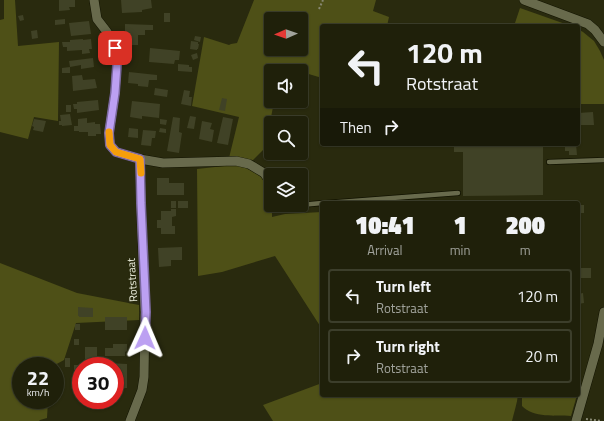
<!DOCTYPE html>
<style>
body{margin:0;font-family:"Titillium Web",sans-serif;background:#272813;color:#f1f3f6;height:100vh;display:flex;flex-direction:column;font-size:15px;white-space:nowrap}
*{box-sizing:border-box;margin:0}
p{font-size:13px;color:#a1a39c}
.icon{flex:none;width:22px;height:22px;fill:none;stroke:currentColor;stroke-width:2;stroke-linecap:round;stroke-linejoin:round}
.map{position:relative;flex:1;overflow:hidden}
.drawer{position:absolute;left:320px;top:201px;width:260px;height:196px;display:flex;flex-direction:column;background:#1f200a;border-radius:4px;box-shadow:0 1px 3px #0004,0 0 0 1px #3c3e2b}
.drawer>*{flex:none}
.hud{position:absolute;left:320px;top:24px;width:260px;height:122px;border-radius:4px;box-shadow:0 1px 3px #0004,0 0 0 1px #3c3e2b;background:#1f200a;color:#f1f3f6;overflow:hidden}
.needle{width:26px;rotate:268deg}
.tools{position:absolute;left:264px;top:12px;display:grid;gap:8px}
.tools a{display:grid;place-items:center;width:44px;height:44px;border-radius:4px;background:#1f200a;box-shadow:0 1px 3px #0004,0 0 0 1px #3c3e2b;font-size:20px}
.speed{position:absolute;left:12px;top:357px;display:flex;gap:8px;font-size:20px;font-weight:700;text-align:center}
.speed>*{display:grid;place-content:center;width:52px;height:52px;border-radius:50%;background:#1f200a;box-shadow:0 1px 3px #0004,0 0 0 1px #3c3e2b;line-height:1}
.speed small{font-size:10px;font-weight:400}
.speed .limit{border:6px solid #d22;background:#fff;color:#111}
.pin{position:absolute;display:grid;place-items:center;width:34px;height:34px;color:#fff;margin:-17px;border-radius:8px;box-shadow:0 2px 6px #0006}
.me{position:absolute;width:44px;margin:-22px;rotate:1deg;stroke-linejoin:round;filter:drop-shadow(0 0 3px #0008)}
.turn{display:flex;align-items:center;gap:14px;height:84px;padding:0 20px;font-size:18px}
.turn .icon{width:52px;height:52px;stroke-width:2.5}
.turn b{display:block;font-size:28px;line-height:34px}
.then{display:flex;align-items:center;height:38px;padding:0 20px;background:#0003;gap:8px;font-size:15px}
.eta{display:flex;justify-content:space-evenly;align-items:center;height:68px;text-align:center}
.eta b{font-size:24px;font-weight:800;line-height:28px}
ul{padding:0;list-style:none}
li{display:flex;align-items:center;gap:12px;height:54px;margin:0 8px 6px;padding:0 12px;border:2px solid #3c3e2b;border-radius:4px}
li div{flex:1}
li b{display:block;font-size:15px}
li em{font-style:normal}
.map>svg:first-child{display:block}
.green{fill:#4e5017;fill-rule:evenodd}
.building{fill:#404226}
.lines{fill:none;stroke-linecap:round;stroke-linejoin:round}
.lane-casing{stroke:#121300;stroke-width:6}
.street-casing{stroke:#121300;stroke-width:10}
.path{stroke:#888973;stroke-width:2;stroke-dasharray:2 2;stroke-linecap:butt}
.lane{stroke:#686a4c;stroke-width:4.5}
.street{stroke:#686a4c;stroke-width:9}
.route-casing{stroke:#7a689d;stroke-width:10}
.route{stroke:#bca0f2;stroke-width:7}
.slow{stroke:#f59e0b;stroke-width:7}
.labels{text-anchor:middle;stroke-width:4;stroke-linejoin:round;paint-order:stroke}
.street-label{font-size:11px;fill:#eef0df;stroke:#292a0e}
</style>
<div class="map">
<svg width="604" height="421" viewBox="0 0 604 421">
<rect width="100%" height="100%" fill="#292a0e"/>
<g class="green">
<path d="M4 0H15L18 46 59 42 58 121 34 117 28 139 0 132V20L4 19Z"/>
<path d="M254 0H376L373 11 389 17 387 26H322V78L302 72 301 73V71H271V101H286L273 107 265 148 252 161 229 158 239 117 192 106 204 37 229 45 231 44 237 43ZM271 19H301V49H271Z"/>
<path d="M520 8 571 26H514Z"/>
<path d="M578 29 583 32 594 41 600 51 604 60V104H578Z"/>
<path d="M233 165C251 168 268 175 271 196 272 204 272 209 272 217L285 214 322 212V329L275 256 222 272 198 276 197 169Z"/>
<path d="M0 263 77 293 139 305V320L76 323 64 360 53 366H21V400H48L47 418 40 420 39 421H0Z"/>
<path d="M322 383V395H518C517 404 514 412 512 421H273L263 405Z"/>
<path d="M522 395H577L571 416C556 415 533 418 522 406Z"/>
</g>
<g class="building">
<path d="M59 0H75V7H69L70 10 59 11Z"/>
<path d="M121 0H151L152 8 142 10V12L122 13Z"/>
<rect x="164" y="13" width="6" height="9"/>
<path d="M23 15 24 20 20 21 18 16Z"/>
<path d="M65 19V24L55 25V20Z"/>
<path d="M89 21 91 34 71 36 69 23Z"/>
<path d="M125 24 153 25V30H145V35H138V45H125Z"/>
<path d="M37 30 38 38 32 39 31 31Z"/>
<path d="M195 36 201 37 200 42 194 40Z"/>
<path d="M83 39V40L91 39 92 49H89L90 53 82 54V50L67 51V47H63L62 42H70V40Z"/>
<path d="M191 41 198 42V44H199L198 49H197V50L190 49Z"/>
<path d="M150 48 180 51 179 60H175L174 64 149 62Z"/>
<path d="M197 53 198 58 193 60 191 55Z"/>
<path d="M93 58 94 67 81 69V65L70 67 69 61Z"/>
<path d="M178 64 189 65V67H192V72L178 71Z"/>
<path d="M70 67V73H62V68Z"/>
<path d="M129 72 157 75V80H149L148 87 138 86V84L128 83Z"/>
<path d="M82 75 83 80 95 79 97 88 73 91 72 76Z"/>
<path d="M155 88 168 90 167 97 154 95Z"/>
<path d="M184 90 190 91 189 97H192L191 106 181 104Z"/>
<path d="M222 98 227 99 225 111 219 110Z"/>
<path d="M98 100 99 110 77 113V109H74L73 104H77V102Z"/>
<path d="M132 101 160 104 159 118 142 116V119L130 117Z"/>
<rect x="66" y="105" width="5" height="7"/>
<path d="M593 112 594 125H578V113Z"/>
<path d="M70 114 72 125 62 126V125H59V121H61L60 115Z"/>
<path d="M190 116 196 117 194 129 187 128Z"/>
<path d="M173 117 180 118 179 132 182 133 179 153 167 151Z"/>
<path d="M223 117 233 119 228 145 217 143Z"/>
<path d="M87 118V123L95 122V124H100L101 134H96V136H88V132H79V131H74V126H78V119Z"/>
<path d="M34 119 46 121 43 132 33 130 34 127 32 126Z"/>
<path d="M160 119 167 120 166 125 160 124Z"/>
<path d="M202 121 212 123 210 129 214 130 212 142 199 139Z"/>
<path d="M129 128 138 129V138L128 137Z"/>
<path d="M160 128 166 129V133L159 132Z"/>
<path d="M143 130 156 131 155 138H152L151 146 141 145Z"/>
<path d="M454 144H543V195L463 196V152H454Z"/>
<path d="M565 144H576L577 155H569V151H565Z"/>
<path d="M157 178H169V183H184V195H157Z"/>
<rect x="502" y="200" width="11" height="3"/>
<path d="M524 200H535V203H516V201H524Z"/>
<rect x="171" y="201" width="5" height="7"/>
<rect x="178" y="201" width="10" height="7"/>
<path d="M578 205H584V213H581V225H578Z"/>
<path d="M171 209H176V216L172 217V226H175V234H161V228H157V220H161V211H171Z"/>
<path d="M182 247V260H171V266L159 267 158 248Z"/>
<rect x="578" y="268" width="13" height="10"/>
<path d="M583 293 584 303 578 304V294Z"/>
<path d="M78 307 93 308V317H79V316H78Z"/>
<rect x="105" y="317" width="22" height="13"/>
<rect x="75" y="324" width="5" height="6"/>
<rect x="74" y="339" width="5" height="6"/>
<path d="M113 344H127V351L125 352V356H105V348H113Z"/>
<rect x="85" y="347" width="12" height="12"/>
<rect x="65" y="358" width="5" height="9"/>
<path d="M107 363 127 364V388H119V387H115V366H107Z"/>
<rect x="74" y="365" width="7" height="5"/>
</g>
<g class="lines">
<g class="lane-casing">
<g id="lane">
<path d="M549 162 604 160"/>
<path d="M326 203 458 193"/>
<path d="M301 205 322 203"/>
<path d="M279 206 300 205"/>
</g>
</g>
<g class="street-casing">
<g id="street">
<path d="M94 0 97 19 107 32 115 49 117 65 115 93 109 133 110 145 116 152 140 159"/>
<path d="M524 0 588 24 595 30 604 42"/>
<path d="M279 205V206"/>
<path d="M130 421 142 390 144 377 145 312 141 203 140 159 163 163 236 161 249 164 264 173 271 183"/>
<path d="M576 421 598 344 604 312"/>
</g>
</g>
<g class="path">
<path d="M319 9 323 0"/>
<path d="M586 419 602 421"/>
</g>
<use href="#lane" class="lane"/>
<use href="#street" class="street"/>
</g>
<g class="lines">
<g class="route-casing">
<path id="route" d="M115 48 117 65 115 93 109 133 110 145 116 152 140 159 141 203 146 312 145 338"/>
</g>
<use href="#route" class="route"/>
<path class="slow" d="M109 132 110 145 116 152 140 159 141 173"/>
</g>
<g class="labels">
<g class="street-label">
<text transform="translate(132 280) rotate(-93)" y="4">Rotstraat</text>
</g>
</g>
</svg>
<div class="tools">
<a><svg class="needle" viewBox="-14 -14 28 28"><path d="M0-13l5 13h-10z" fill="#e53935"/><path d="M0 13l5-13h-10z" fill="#a1a39c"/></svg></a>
<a><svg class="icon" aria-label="sound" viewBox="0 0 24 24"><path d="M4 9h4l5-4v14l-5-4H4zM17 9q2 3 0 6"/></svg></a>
<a><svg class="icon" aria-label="search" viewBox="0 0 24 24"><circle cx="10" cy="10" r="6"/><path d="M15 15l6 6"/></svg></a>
<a><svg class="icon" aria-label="layers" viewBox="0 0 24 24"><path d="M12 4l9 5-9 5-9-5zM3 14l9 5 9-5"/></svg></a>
</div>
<div class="speed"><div>22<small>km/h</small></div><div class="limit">30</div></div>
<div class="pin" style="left:115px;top:48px;background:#d93025"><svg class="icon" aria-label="arrive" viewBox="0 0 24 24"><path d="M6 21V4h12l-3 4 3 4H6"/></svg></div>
<svg class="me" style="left:145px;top:338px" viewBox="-20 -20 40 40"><path d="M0-17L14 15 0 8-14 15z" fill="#bca0f2" stroke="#fff" stroke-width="4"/></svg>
<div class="hud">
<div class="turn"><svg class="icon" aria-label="left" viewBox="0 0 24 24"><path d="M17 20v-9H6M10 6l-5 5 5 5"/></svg><div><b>120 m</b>Rotstraat</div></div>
<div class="then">Then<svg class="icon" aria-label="right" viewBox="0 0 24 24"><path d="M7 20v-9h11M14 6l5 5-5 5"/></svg></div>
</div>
<section class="drawer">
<div class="eta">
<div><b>10:41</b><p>Arrival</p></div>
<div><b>1</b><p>min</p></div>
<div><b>200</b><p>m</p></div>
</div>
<ul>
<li><svg class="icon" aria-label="left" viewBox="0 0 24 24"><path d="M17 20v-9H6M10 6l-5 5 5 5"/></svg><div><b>Turn left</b><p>Rotstraat</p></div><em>120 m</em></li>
<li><svg class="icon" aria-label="right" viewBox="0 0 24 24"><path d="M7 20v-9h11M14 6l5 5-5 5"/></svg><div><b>Turn right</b><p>Rotstraat</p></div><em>20 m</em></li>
</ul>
</section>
</div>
